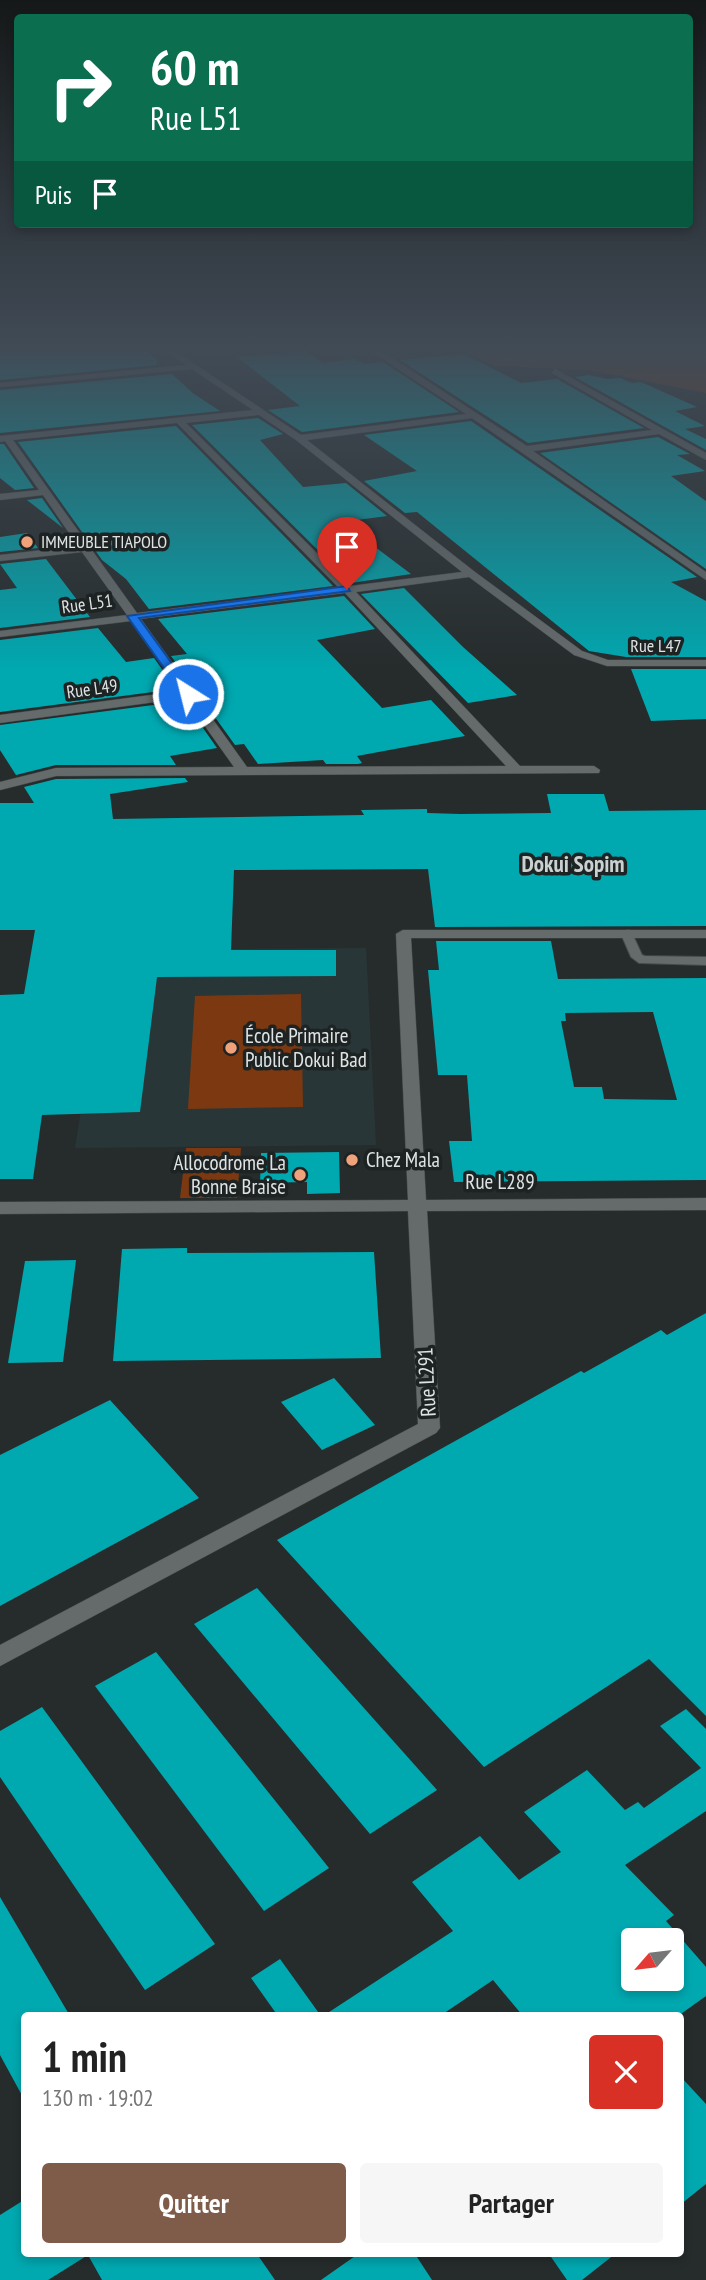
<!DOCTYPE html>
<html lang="fr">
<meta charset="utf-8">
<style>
body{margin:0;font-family:"PT Sans Narrow",sans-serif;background:#f6f6f6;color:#222;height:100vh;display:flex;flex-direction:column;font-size:26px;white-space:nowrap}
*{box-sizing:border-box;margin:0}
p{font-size:23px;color:#767676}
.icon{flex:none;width:38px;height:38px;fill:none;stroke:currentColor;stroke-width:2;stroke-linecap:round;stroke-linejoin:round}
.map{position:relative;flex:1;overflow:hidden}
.panel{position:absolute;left:21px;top:2012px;width:663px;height:245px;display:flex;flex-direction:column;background:#fff;border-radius:7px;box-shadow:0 4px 10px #0003}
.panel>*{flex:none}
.hud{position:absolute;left:14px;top:14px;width:679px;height:214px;border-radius:7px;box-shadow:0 4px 10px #0003;background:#0b6e4f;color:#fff;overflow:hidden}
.needle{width:46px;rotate:242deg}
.controls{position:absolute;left:621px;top:1928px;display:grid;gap:14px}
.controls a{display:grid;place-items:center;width:63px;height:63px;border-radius:7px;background:#fff;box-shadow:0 4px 10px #0003;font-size:35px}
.pin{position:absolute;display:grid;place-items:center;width:60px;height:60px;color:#fff;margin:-72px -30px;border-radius:50% 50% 50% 0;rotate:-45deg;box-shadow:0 0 7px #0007}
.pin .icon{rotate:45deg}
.me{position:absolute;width:77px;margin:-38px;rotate:324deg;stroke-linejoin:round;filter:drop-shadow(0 0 5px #0008)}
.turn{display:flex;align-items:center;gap:24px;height:147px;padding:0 21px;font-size:32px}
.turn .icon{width:91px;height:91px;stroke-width:2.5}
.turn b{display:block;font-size:49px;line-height:60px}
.then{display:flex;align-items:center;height:66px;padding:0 21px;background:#0003;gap:14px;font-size:26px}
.round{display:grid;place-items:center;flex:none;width:74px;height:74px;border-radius:7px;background:#f6f6f6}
.head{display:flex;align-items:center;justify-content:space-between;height:119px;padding:0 21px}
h1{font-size:42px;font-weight:600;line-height:52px}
.action{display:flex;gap:14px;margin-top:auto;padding:14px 21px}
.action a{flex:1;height:80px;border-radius:7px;background:#7f5c4a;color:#fff;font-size:28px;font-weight:600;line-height:80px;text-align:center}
.action a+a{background:#f6f6f6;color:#222}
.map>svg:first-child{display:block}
.built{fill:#293637}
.green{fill:#7c3911}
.building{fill:#00a8b0;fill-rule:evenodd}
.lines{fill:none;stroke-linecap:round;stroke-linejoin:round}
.lane-casing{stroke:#454a4a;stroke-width:2}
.street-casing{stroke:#454a4a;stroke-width:1}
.lane{fill:#656b6b;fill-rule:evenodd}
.street{fill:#656b6b;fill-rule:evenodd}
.route{fill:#1a73e8;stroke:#114b97;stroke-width:2}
.poi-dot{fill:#f0a27a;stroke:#1d2222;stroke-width:2.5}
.labels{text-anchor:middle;stroke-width:7;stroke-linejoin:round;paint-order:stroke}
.far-poi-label{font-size:18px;fill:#dfe3e3;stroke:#1d2222;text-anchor:start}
.far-street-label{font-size:18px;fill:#dfe3e3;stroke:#1d2222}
.poi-label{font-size:21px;fill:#dfe3e3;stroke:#1d2222;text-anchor:start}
.street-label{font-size:21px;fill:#dfe3e3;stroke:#1d2222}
.neighbourhood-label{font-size:23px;font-weight:bold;fill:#cad1d1;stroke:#1d2222}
</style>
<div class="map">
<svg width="706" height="2280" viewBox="0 0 706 2280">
<rect width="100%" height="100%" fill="#262c2c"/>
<path class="built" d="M366 948 376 1145 75 1148 107 950Z"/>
<g class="green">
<path d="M465 351H706V393L590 370 495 366Z"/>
<path d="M301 994 303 1107 188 1109 195 996Z"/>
<path d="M186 1148H241L237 1198H180Z"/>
</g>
<g class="building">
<path d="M0 351H147L157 360V365L0 380Z"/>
<path d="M306 351 323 363 355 359 365 364 383 362 459 412 302 432 268 410 300 406 237 357Z"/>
<path d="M464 354 521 383 557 379 644 428 528 443 400 360Z"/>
<path d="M172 374 194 394 220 411 0 433V390Z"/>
<path d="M589 375 607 379 620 378 632 383 641 382 697 407 675 411 705 426 685 429 706 439V450L575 377Z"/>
<path d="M258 418 283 434 260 440 303 487 346 483 387 516 342 522 411 574 351 583 192 425Z"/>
<path d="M471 421 697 577 671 582 706 601V657H626L589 651 417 512 405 513 364 481 417 471 364 435Z"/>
<path d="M176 426 333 586 149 609 126 579 102 560 18 442Z"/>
<path d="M658 437 690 454 677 455 705 471 671 476 706 501V569L540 453Z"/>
<path d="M0 444H4L34 488 15 490 0 478Z"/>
<path d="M42 498 63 528 27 500Z"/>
<path d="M27 533 38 548 0 552V537Z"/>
<path d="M46 559 90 617 0 628V590L17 588 0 564Z"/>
<path d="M404 588 463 647 517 695 468 703 361 594Z"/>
<path d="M344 596 375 629 317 640 382 708 431 700 465 736 357 756 362 763 358 764H326L323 760 258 764 244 744 235 745 171 656 187 654 158 619Z"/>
<path d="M98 628 126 662 154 658 176 689 0 712V640Z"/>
<path d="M631 669H706V719L651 721Z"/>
<path d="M184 701 217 748 170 756 176 765H56L16 775 0 750V725Z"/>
<path d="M185 778 188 782 110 794 113 819 364 815 361 810 427 809V813L460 814 551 813 547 794H604L609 811 706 810V926L435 927 428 869 234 870 231 950H336V976L157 977 140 1112 42 1115 33 1179H0V995L24 994 35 930H0V803H34L24 787 56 779Z"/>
<path d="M436 941H551L558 979 706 978V1180L454 1182 449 1141H472L467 1075H438L428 970H439ZM653 1012 677 1100 604 1099 602 1087H574L561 1021H566L565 1013Z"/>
<path d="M339 1152 340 1193 307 1194V1182L260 1183 261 1153Z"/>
<path d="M187 1248V1253L374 1252 381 1358 113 1361 122 1249Z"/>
<path d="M76 1260 63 1362 8 1363 25 1261Z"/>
<path d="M706 1313V1716L649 1659 484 1767 277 1540 581 1371 584 1373 661 1330 667 1335Z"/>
<path d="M334 1378 375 1425 322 1450 281 1402Z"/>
<path d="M110 1400 199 1498 0 1606V1455Z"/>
<path d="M257 1588 437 1790 370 1834 194 1624Z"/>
<path d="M156 1652 329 1868 264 1911 95 1686Z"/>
<path d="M42 1707 215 1944 145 1990 0 1777V1731Z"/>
<path d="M686 1709 706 1729V1811L625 1865 674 1915 666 1921 706 1967V1996L678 2016H523L493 1980 440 2016H323L453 1931 412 1882 480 1836 519 1880 561 1852 524 1812 587 1770 625 1810 638 1802 644 1808 701 1768 660 1726ZM634 1941H672V1979H634Z"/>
<path d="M0 1897 70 2016H24V2099L0 2055Z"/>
<path d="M280 1959 321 2016H278L251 1978Z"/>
<path d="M681 2077 706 2104V2184L681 2204Z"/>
<path d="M24 2200V2254H257L275 2280H102L88 2255 48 2280H0V2215Z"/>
<path d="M358 2254H415L432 2280H321Z"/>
<path d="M549 2254H615L582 2280H567Z"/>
</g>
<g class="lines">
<g class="lane-casing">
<path id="lane" d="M627 930 631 931 642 955 645 956 706 957V965L639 963 631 957 621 934Z"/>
</g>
<g class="street-casing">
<g id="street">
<path d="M166 351H175L301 435 466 414 371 351H381L527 446 652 430 552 373 555 369 706 453V460L659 434 533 451 706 572V580L472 418 307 440 475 572 582 651 608 660H706V666H607L574 655 469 577 356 592 520 766H594L600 770 599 773 56 776 0 790V782L56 768 234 767 185 698 0 723V715L181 691 131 621 0 637V631L127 615 82 552 0 561V555L78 546 43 495 0 500V494L39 490 5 441 0 442V436L253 410 192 369 0 387V383L186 365ZM259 415 296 440 462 572 350 586 186 423ZM177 423 339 588 137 613 13 440ZM345 593 506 766 247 767 141 619Z"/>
<path d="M403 930H706V938H411L426 1200 706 1198V1210L427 1211 440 1428 436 1433 0 1666V1645L418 1424 408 1211 0 1214V1202L408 1200 396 934Z"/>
</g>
</g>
<use href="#lane" class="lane"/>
<use href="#street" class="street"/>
</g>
<linearGradient id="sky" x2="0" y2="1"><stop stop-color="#151818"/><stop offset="0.52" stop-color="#414b56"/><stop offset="1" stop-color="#414b56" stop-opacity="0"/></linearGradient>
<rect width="706" height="670" fill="url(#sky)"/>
<path class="route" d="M347 586 350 591 139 618 194 694 188 697 184 696 127 616Z"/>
<g class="poi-dot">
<circle cx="27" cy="542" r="7"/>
<circle cx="231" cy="1048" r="7"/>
<circle cx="352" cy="1160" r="7"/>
<circle cx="300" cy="1175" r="7"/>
</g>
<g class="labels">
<g class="far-poi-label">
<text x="41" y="548">IMMEUBLE TIAPOLO</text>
</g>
<g class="far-street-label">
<text transform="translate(87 604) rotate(-8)" y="6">Rue L51</text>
<text x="656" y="652">Rue L47</text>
<text transform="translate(92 689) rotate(-8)" y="6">Rue L49</text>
</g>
<g class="poi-label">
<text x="245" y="1043">École Primaire<tspan x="245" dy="24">Public Dokui Bad</tspan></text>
<text x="366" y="1167">Chez Mala</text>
<text x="286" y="1170" text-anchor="end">Allocodrome La<tspan x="286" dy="24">Bonne Braise</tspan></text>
</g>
<g class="street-label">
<text x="500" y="1189">Rue L289</text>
<text transform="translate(427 1382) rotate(-93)" y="7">Rue L291</text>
</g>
<g class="neighbourhood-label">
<text x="573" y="872">Dokui Sopim</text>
</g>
</g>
</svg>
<div class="controls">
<a><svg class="needle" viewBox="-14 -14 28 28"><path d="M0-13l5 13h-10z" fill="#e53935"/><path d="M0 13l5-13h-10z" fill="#767676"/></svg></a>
</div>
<div class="pin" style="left:347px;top:589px;background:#d93025"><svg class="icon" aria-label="arrive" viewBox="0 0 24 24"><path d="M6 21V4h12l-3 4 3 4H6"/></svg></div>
<svg class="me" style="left:188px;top:694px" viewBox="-20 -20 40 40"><circle r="17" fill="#1a73e8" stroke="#fff" stroke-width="3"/><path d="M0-11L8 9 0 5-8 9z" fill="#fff"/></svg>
<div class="hud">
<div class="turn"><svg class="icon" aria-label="right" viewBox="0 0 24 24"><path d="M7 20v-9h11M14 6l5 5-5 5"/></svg><div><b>60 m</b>Rue L51</div></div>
<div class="then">Puis<svg class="icon" aria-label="arrive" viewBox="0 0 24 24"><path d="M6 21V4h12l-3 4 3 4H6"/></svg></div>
</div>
<section class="panel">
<div class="head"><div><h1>1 min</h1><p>130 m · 19:02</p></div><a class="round" style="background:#d93025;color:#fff"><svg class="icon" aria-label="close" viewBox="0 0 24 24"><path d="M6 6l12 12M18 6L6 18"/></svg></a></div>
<div class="action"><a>Quitter</a><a>Partager</a></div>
</section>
</div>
